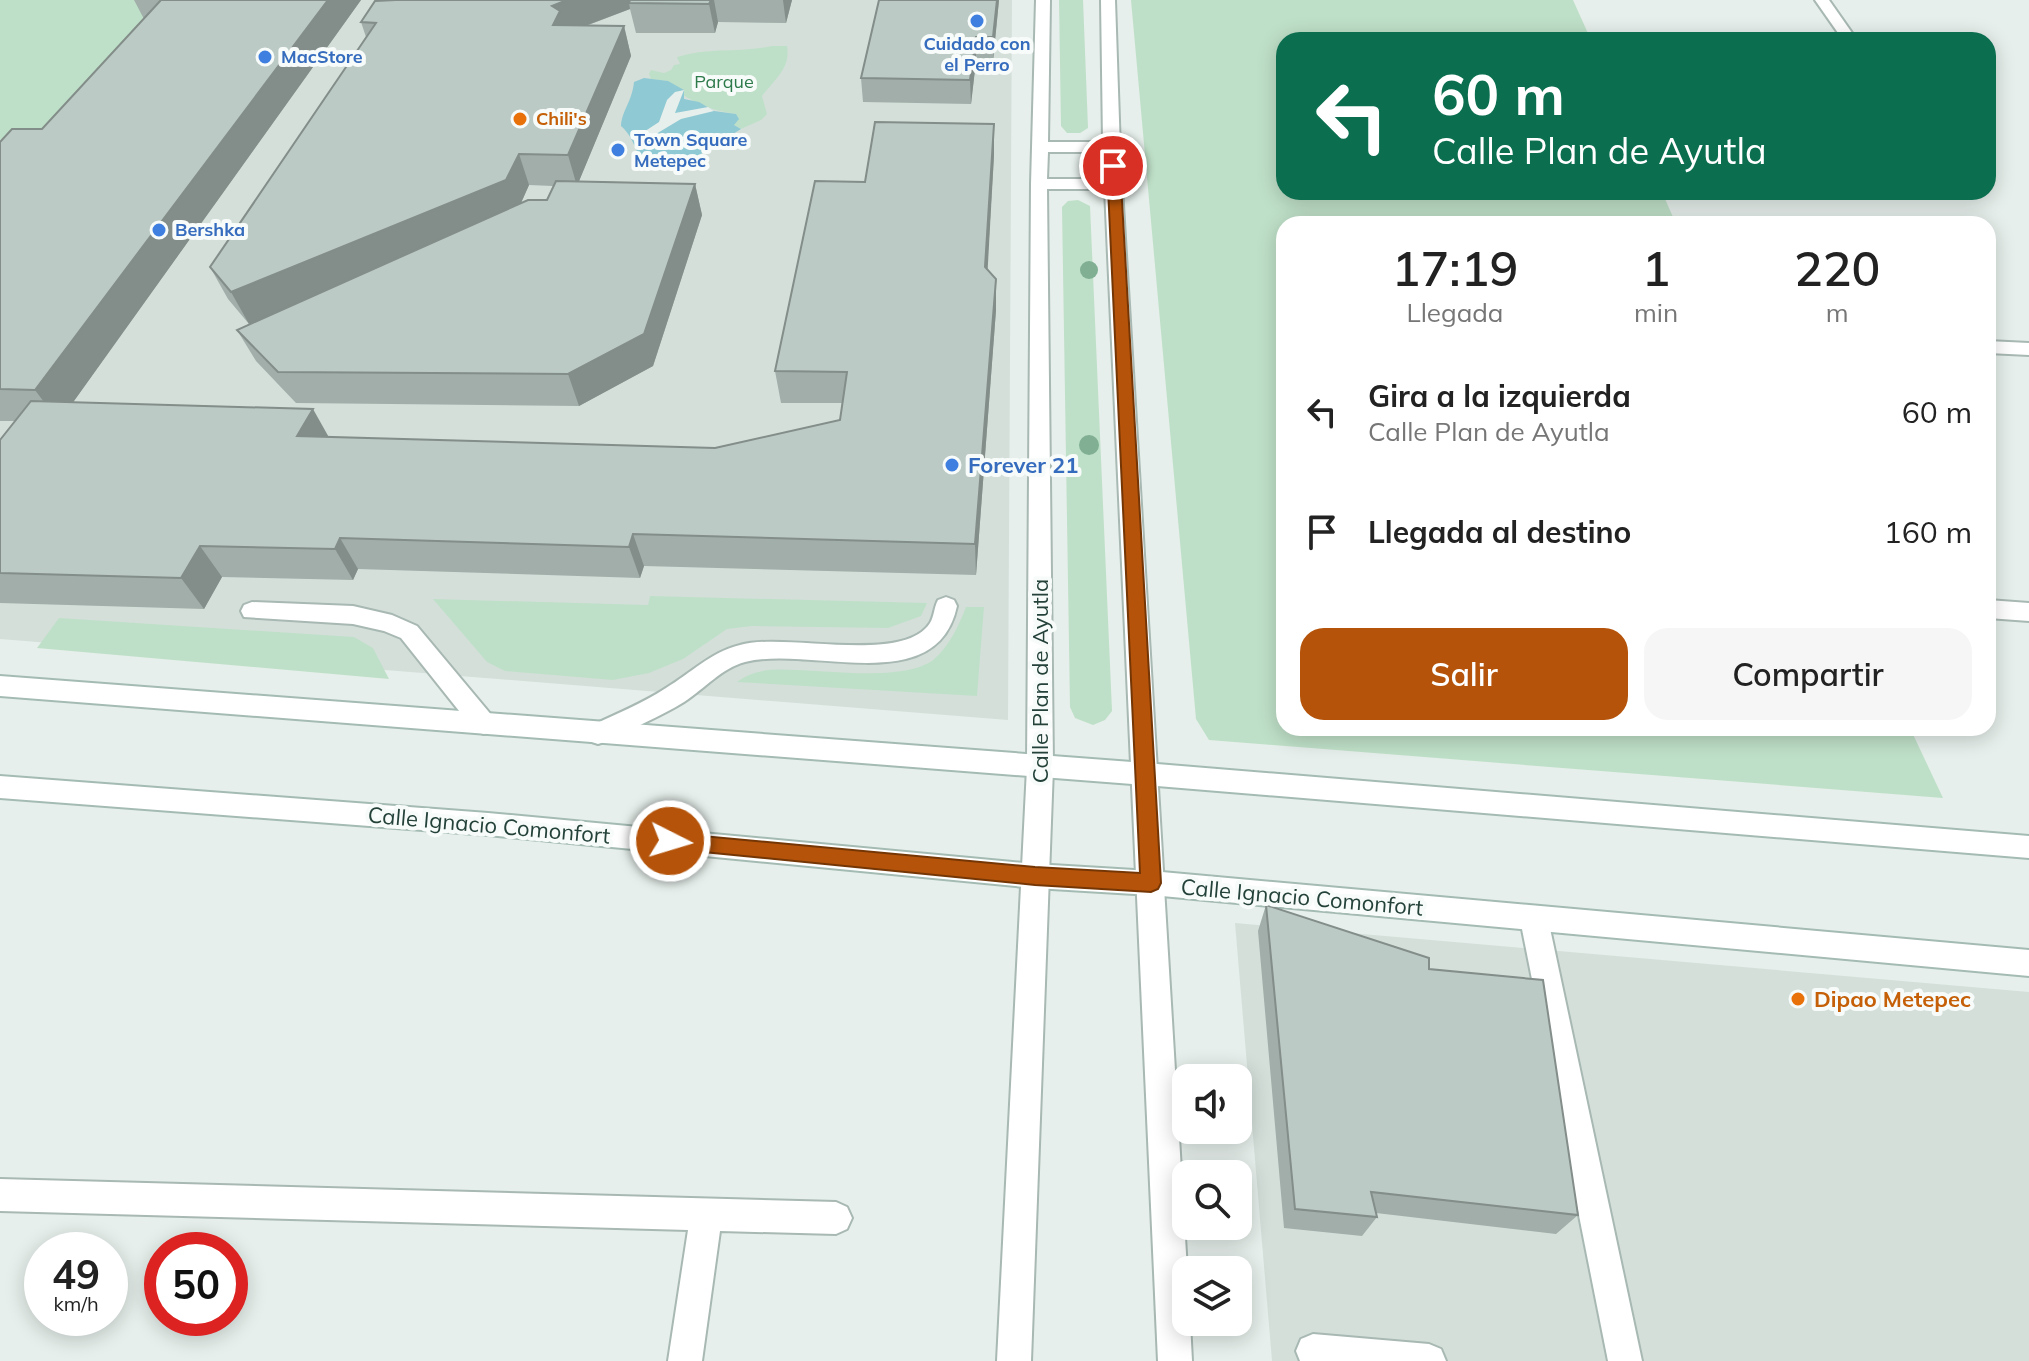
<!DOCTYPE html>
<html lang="es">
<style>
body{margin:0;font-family:Mulish,sans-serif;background:#f6f6f6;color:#222;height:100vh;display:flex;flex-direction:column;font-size:30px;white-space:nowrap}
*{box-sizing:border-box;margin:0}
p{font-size:26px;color:#767676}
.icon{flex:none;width:44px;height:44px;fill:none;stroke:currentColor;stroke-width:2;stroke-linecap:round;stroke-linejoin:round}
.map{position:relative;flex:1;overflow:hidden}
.drawer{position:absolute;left:1276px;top:216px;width:720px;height:520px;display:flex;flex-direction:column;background:#fff;border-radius:24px;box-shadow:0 4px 20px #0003}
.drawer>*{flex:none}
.guide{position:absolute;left:1276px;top:32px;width:720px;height:168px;border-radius:24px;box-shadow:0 4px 20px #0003;background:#0b6e4f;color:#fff;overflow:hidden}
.tools{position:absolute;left:1172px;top:1064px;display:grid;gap:16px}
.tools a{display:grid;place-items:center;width:80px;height:80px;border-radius:16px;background:#fff;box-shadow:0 4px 20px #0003;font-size:40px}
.speed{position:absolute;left:24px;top:1232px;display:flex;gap:16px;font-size:40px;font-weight:700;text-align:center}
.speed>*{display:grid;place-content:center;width:104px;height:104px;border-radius:50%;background:#fff;box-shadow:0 4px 20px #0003;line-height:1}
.speed small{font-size:20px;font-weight:400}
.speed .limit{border:12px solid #d22;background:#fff;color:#111}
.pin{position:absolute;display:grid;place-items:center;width:68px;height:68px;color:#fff;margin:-34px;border:4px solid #fff;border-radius:50%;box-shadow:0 2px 8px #0007}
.me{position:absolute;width:88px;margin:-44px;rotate:95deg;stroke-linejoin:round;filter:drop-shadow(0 0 6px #0008)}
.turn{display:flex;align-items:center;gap:28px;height:168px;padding:0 24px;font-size:36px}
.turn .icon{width:104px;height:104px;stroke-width:2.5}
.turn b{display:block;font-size:56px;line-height:68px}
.eta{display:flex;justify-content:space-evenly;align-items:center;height:136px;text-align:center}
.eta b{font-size:48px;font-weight:600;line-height:56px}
.action{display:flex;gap:16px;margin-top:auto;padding:16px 24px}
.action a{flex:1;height:92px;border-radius:24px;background:#b45309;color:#fff;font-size:32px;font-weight:600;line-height:92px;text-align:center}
.action a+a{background:#f6f6f6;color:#222}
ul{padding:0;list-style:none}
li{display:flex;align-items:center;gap:24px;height:120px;padding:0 24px}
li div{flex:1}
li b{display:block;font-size:30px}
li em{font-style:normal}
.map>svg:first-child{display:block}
.built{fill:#d4dfda}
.green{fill:#bfe0c8}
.water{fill:#8ec9d4}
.pier{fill:#e6efeb}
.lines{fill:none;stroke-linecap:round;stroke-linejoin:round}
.lane-casing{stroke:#a8b8b2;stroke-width:4}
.street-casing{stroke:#a8b8b2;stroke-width:4}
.secondary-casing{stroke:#a4bbb3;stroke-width:4}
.lane{fill:#fff;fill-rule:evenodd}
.street{fill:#fff;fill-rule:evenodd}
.secondary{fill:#fff;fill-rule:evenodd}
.tree{fill:#80af93}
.wall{fill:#a1aea9;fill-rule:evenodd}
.shaded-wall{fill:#838d89}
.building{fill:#bbcac4;stroke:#838d89;stroke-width:2}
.route{fill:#b45309;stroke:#753606;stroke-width:2}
.shop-dot{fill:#3f7fe0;stroke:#f7fbf9;stroke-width:3}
.food-dot{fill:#e8710a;stroke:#f7fbf9;stroke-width:3}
.labels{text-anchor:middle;stroke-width:8;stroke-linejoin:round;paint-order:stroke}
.far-shop-label{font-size:18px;font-weight:bold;fill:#366cbe;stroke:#f7fbf9;text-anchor:start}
.far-park-label{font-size:18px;fill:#2d7a4b;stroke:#f7fbf9}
.far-food-label{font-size:18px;font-weight:bold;fill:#c56008;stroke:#f7fbf9;text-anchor:start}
.shop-label{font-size:22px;font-weight:bold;fill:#366cbe;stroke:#f7fbf9;text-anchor:start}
.street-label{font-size:22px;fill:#24423a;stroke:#f7fbf9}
.food-label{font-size:22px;font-weight:bold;fill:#c56008;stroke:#f7fbf9;text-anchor:start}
</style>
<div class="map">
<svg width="2029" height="1361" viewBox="0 0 2029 1361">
<rect width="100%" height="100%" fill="#e6efeb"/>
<g class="built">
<path d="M166 0H1012L1008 720 0 639V139H34Z"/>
<path d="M1235 923 2029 992V1361H1272Z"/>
</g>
<g class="green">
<path d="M0 0H166L34 140 0 139Z"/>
<path d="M1059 0H1083L1088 128 1080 133H1067L1061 126Z"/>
<path d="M1131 0H1573L1591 40H1284V192H1662L1676 224H1284V728H1910L1943 798 1209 740 1196 719Z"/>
<path d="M772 46H787C791 68 775 79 762 96L767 114 761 120 741 129 734 125 736 114C709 110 687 102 668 81L651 79 649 74 651 70 664 73 671 70 674 65 680 64 677 57C708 47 739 53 772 46Z"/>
<path d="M1078 200 1090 206 1112 711 1105 720 1093 725 1075 718 1070 707 1062 207 1068 201Z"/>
<path d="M650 596 927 603 921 616 888 628 752 626 727 629 683 659 649 673 613 680 505 671 487 662 433 599 648 605Z"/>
<path d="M966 607H984L977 696 737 682C756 668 775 669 797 670 832 671 905 681 933 660 949 647 959 625 966 607Z"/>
<path d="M59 618 354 637 373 648 389 679 37 648Z"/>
</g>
<path class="water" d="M644 78 668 81 684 90V99L699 102 714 111 736 114 739 119 734 125 741 129 683 165 652 169C633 157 638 141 621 126 622 110 632 102 634 82Z"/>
<path class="pier" d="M684 90 675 113 708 107 714 111 681 119 636 146 633 139 659 122 667 100 675 92Z"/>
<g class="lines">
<g class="lane-casing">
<g id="lane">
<path d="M946 597 954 600 957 606C937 700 810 645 745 662 722 668 704 689 684 702 660 717 632 728 607 741L598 744 589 741 586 734 589 727C615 714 642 704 666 688 691 673 711 652 740 645 785 632 903 665 930 623 934 617 934 607 938 600Z"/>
<path d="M252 602 353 606 392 615 417 626 493 717 496 724 493 731 484 734 475 731 401 638 384 631 353 624 244 617 241 611 244 605Z"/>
</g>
</g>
<g class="street-casing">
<g id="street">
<path d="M1036 0H1050L1048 142H1103L1101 0H1115L1121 180 1124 184 1122 188 1187 1270 1186 1322H1190L1192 1361H1158L1105 189H1047L1053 768 1031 1361H997L1027 768 1031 184ZM1048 152H1103L1104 179H1047Z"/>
<path d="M1815 0H1829L1857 40H1843Z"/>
<path d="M1988 341 2029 343V355L1988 353Z"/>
<path d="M1988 600 2029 603V621L1988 618Z"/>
<path d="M1534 907 1544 910 1548 919 1642 1361H1608L1520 919 1524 910Z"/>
<path d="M0 1179 836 1202 847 1207 852 1218 847 1229 836 1234 720 1231 702 1361H668L688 1230 0 1211Z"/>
<path d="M1313 1334 1429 1344 1441 1349 1446 1361H1300L1296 1351 1301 1339Z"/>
</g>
</g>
<g class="secondary-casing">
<g id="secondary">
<path d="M0 676 1145 763 2029 836V858L1145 785 0 696Z"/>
<path d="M0 776 488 813 1035 864 1151 871 2029 950V976L1151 895 1035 888 488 835 0 798Z"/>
</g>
</g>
<use href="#lane" class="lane"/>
<use href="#street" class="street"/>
<use href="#secondary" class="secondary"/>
</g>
<g class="tree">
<circle cx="1089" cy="270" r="9"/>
<circle cx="1089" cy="445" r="10"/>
</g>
<g class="wall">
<path d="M134 0H361L73 402 329 437 715 448 840 420 842 403H781L775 371 865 182 994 124V155L987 270 996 310 976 575 644 566 640 578 358 569 353 580 222 577 204 609 0 603V440L15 421H0V142L42 129 144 19Z"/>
<path d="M396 0H792L786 23 718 22 715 33H636L630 9 586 26H624L631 56 579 181 695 184 702 215 653 366 579 406 296 403 256 361 237 330 249 324 228 299 210 267 366 37 361 22ZM529 185 553 186 547 200 521 203Z"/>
<path d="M879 0H999L993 61H976L971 104 863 102 861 78Z"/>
<path d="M1266 905 1429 969 1578 1215 1556 1234 1376 1213 1377 1217 1362 1236 1284 1228 1258 931Z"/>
</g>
<g class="shaded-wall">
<path d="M328 0H361L59 422 35 390Z"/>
<path d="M567 0H639L629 3 630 9 566 33 553 25 552 6Z"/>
<path d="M711 0H714L718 22 715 33 709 4Z"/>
<path d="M783 0H792L786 23Z"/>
<path d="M997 0H999L993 61V37Z"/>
<path d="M624 26 631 56 577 186 568 155Z"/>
<path d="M976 37V61L971 104 970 80Z"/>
<path d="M994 124V155L986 299 985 267Z"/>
<path d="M519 154 529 185 517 212 249 324 231 292Z"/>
<path d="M695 184 702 215 653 366 579 406 568 374Z"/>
<path d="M996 279V310L976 575 975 544Z"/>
<path d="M313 409 331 441 297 436Z"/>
<path d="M633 534 644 566 640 578 629 547Z"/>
<path d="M340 538 358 569 353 580 335 549Z"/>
<path d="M200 546 222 577 204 609 181 578Z"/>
</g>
<g class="building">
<path d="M161 0H328L35 390 0 389V142L12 129H42Z"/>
<path d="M396 0H567L552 6 560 11 553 25 624 26 568 155 519 154 506 180 231 292 210 267 376 23 361 22 375 1Z"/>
<path d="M630 0H711L709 4 629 3Z"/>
<path d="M879 0H997L993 37H976L970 80 861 78Z"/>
<path d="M875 122 994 124 985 267 996 279 975 544 633 534 629 547 340 538 335 549 200 546 181 578 0 573V440L31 401 313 409 297 436 715 448 840 420 847 372 775 371 815 181 865 182Z"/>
<path d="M556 181 695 184 644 334 568 374 278 372 237 330 528 200H547Z"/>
<path d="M1266 905 1429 958V969L1543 980 1578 1215 1371 1192 1377 1217 1295 1209Z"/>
</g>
<path class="route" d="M1113 162 1120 166 1161 883 1158 889 1151 892 1035 885 663 848 660 841 663 835 670 833 1035 867 1140 873 1107 166Z"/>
<g class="shop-dot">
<circle cx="977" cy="21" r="8"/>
<circle cx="265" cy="57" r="8"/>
<circle cx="618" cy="150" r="8"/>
<circle cx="159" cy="230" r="8"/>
<circle cx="952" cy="465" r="8"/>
</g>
<g class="food-dot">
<circle cx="520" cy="119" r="8"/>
<circle cx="1798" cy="999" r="8"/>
</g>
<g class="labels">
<g class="far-shop-label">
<text x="977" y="50" text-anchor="middle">Cuidado con<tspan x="977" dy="21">el Perro</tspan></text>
<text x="281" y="63">MacStore</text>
<text x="634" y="146">Town Square<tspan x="634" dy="21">Metepec</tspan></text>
<text x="175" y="236">Bershka</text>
</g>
<g class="far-park-label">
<text x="724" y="88">Parque</text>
</g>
<g class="far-food-label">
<text x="536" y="125">Chili's</text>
</g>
<g class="shop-label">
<text x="968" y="473">Forever 21</text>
</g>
<g class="street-label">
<text transform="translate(1040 681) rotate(-90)" y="8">Calle Plan de Ayutla</text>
<text transform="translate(489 825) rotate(5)" y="8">Calle Ignacio Comonfort</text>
<text transform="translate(1302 897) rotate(5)" y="8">Calle Ignacio Comonfort</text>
</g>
<g class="food-label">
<text x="1814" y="1007">Dipao Metepec</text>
</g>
</g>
</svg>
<div class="tools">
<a><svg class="icon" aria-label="sound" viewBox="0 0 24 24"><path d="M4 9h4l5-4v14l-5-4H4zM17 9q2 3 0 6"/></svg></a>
<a><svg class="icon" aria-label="search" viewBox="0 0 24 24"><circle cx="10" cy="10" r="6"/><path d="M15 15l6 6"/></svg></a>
<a><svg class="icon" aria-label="layers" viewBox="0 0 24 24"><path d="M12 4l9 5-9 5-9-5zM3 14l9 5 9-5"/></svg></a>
</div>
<div class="speed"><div>49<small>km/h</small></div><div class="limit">50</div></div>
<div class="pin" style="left:1113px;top:166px;background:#d93025"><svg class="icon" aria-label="arrive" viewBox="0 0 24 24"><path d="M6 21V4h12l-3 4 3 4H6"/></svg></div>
<svg class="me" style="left:670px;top:841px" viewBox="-20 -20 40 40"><circle r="17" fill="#b45309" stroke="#fff" stroke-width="3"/><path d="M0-11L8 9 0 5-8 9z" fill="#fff"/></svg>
<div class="guide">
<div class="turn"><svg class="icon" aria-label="left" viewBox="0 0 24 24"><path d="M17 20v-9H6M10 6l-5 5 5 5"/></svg><div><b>60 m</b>Calle Plan de Ayutla</div></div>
</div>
<section class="drawer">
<div class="eta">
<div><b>17:19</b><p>Llegada</p></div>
<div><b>1</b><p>min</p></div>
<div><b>220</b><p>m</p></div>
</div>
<ul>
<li><svg class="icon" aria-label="left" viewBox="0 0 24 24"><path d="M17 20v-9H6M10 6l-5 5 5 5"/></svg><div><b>Gira a la izquierda</b><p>Calle Plan de Ayutla</p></div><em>60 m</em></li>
<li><svg class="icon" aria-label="arrive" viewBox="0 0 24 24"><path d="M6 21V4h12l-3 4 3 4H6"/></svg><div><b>Llegada al destino</b></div><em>160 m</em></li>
</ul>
<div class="action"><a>Salir</a><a>Compartir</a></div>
</section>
</div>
